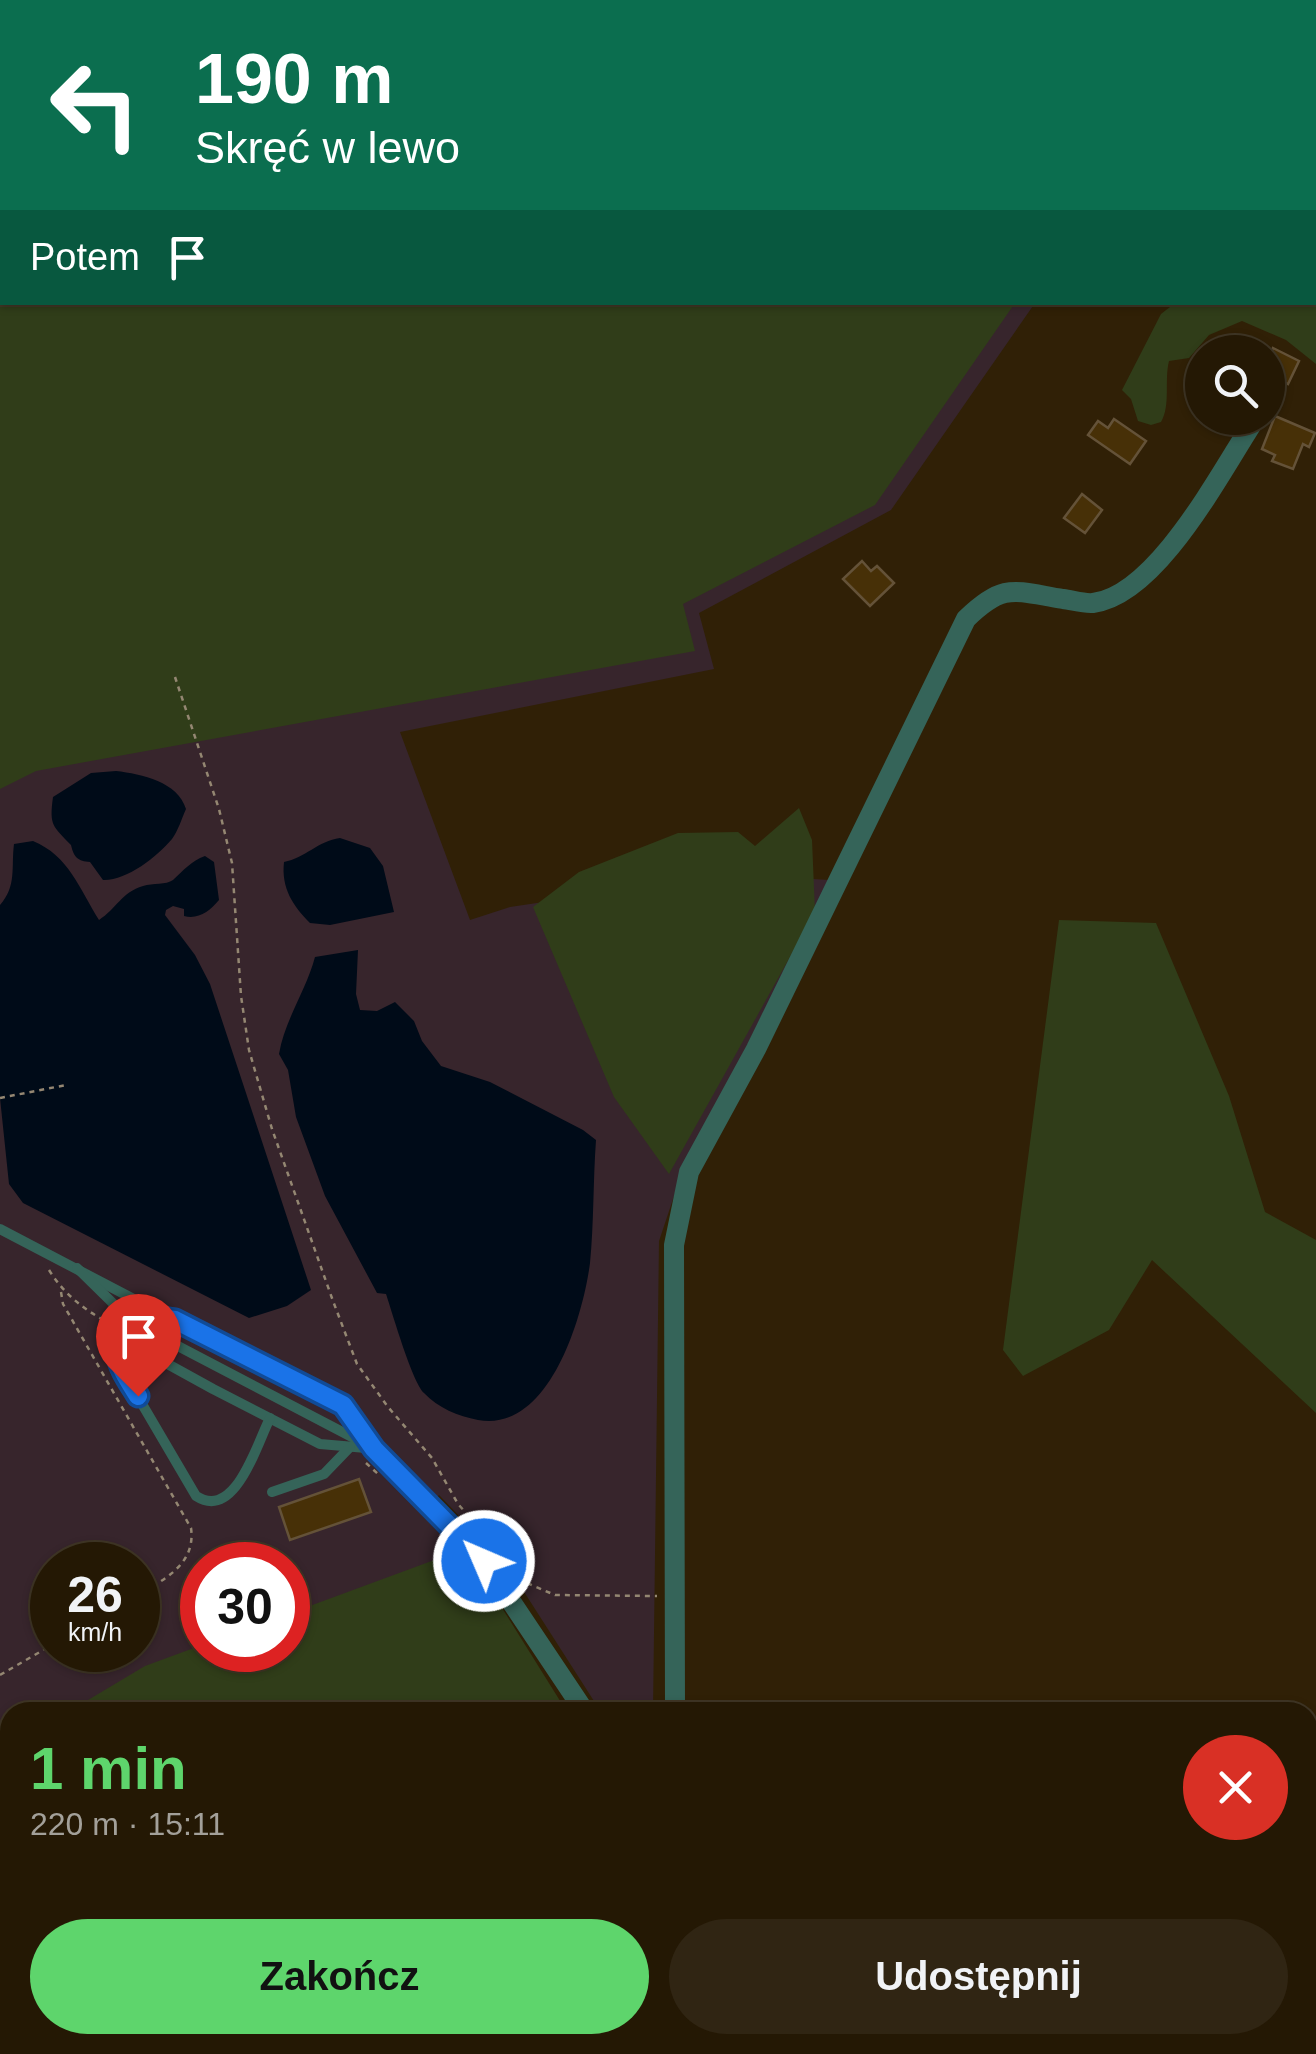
<!DOCTYPE html>
<html lang="pl">
<meta charset="utf-8">
<style>
body{margin:0;font-family:Arial,sans-serif;background:#302513;color:#f1f3f6;height:100vh;display:flex;flex-direction:column;font-size:38px;white-space:nowrap}
*{box-sizing:border-box;margin:0}
p{font-size:32px;color:#a3a09a}
.icon{flex:none;width:55px;height:55px;fill:none;stroke:currentColor;stroke-width:2;stroke-linecap:round;stroke-linejoin:round}
.map{position:relative;flex:1;overflow:hidden}
.sheet{position:absolute;left:0px;top:1702px;width:1318px;height:352px;display:flex;flex-direction:column;background:#241804;border-radius:30px 30px 0 0;box-shadow:0 2px 8px #0004,0 0 0 2px #413726}
.sheet>*{flex:none}
.banner{position:absolute;left:0px;top:0px;width:1318px;height:305px;box-shadow:0 2px 8px #0004,0 0 0 2px #413726;background:#0b6e4f;color:#fff;overflow:hidden}
.buttons{position:absolute;left:1185px;top:335px;display:grid;gap:20px}
.buttons a{display:grid;place-items:center;width:100px;height:100px;border-radius:50%;background:#241804;box-shadow:0 2px 8px #0004,0 0 0 2px #413726;font-size:50px}
.speed{position:absolute;left:30px;top:1542px;display:flex;gap:20px;font-size:50px;font-weight:700;text-align:center}
.speed>*{display:grid;place-content:center;width:130px;height:130px;border-radius:50%;background:#241804;box-shadow:0 2px 8px #0004,0 0 0 2px #413726;line-height:1}
.speed small{font-size:25px;font-weight:400}
.speed .limit{border:15px solid #d22;background:#fff;color:#111}
.pin{position:absolute;display:grid;place-items:center;width:85px;height:85px;color:#fff;margin:-102px -42px;border-radius:50% 50% 50% 0;rotate:-45deg;box-shadow:0 0 10px #0007}
.pin .icon{rotate:45deg}
.me{position:absolute;width:110px;margin:-55px;rotate:315deg;stroke-linejoin:round;filter:drop-shadow(0 0 8px #0008)}
.turn{display:flex;align-items:center;gap:35px;height:210px;padding:0 30px;font-size:45px}
.turn .icon{width:130px;height:130px;stroke-width:2.5}
.turn b{display:block;font-size:70px;line-height:85px}
.then{display:flex;align-items:center;height:95px;padding:0 30px;background:#0003;gap:20px;font-size:38px}
.round{display:grid;place-items:center;flex:none;width:105px;height:105px;border-radius:52px;background:#302513}
.summary{display:flex;align-items:center;justify-content:space-between;height:170px;padding:0 30px}
h1{font-size:60px;font-weight:600;line-height:75px;color:#5ed56c}
.button{display:flex;gap:20px;margin-top:auto;padding:20px 30px}
.button a{flex:1;height:115px;border-radius:60px;background:#5ed56c;color:#111;font-size:40px;font-weight:600;line-height:115px;text-align:center}
.button a+a{background:#302513;color:#f1f3f6}
.map>svg:first-child{display:block}
.industrial{fill:#37252c;fill-rule:evenodd}
.green{fill:#303d19}
.water{fill:#000b18}
.building{fill:#473007;stroke:#645238;stroke-width:2.5}
.lines{fill:none;stroke-linecap:round;stroke-linejoin:round}
.path{stroke:#948772;stroke-width:2.5;stroke-dasharray:5 5;stroke-linecap:butt}
.service{stroke:#356459;stroke-width:10}
.minor{stroke:#356459;stroke-width:20}
.route-casing{stroke:#114b97;stroke-width:25}
.route{stroke:#1a73e8;stroke-width:18}
</style>
<div class="map">
<svg width="1316" height="2054" viewBox="0 0 1316 2054">
<rect width="100%" height="100%" fill="#302006"/>
<path class="industrial" d="M0 0H1315L2 2V302L1035 303 891 510 699 613 714 669 400 732 470 920 510 907 732 874 829 880 678 1184 659 1241 653 1712H601L519 1584 494 1552 439 1495 421 1514 468 1563 288 1629V1565H202V1650L99 1712H10V1764L0 1770ZM52 1565H138V1650H52Z"/>
<g class="green">
<path d="M0 0H1165L1167 2H2V302L1015 303 875 505 683 604 695 651 36 771 0 789Z"/>
<path d="M1316 295V364L1286 340 1242 321 1209 335 1189 358 1169 361C1164 381 1171 405 1161 422L1151 425 1138 421 1131 399 1122 390 1161 314 1175 303 1315 302Z"/>
<path d="M799 808 812 840 815 912 669 1174 614 1097 533 907 579 872 678 833 738 832 755 846Z"/>
<path d="M1059 920 1156 923 1229 1096 1265 1212 1316 1240V1413L1152 1260 1109 1330 1023 1376 1003 1350Z"/>
<path d="M456 1552 497 1600 567 1712H68L145 1666 202 1645V1650H288V1614Z"/>
<path d="M10 1748V2045H610L611 2054H0V1754Z"/>
<path d="M825 2045H958L953 2054H822Z"/>
</g>
<g class="water">
<path d="M116 771C142 774 178 782 186 809 182 818 178 831 172 839 157 857 126 881 103 880L90 862C78 861 74 858 71 845 53 826 49 826 53 797L91 773Z"/>
<path d="M340 838 370 848 383 866 394 912 330 925 310 923C293 906 281 888 284 862 305 858 318 841 340 838Z"/>
<path d="M33 841C69 856 79 888 99 920 116 909 122 892 143 886 153 883 166 885 173 880 184 870 191 861 205 856L214 862 219 900C210 911 198 920 184 916V909L173 906 166 910 165 915 195 955 210 984 311 1290 287 1306 249 1318 23 1203 9 1184 0 1098V905C17 886 11 867 14 844Z"/>
<path d="M358 950 356 994 360 1010 377 1011 395 1002 414 1021 422 1041 441 1066 490 1082 583 1130 596 1140C593 1181 594 1223 590 1263 583 1317 549 1433 478 1420 458 1416 438 1408 424 1393 412 1381 393 1315 386 1294L377 1293 325 1196 296 1117 288 1070 279 1054C285 1019 306 991 315 957Z"/>
</g>
<g class="building">
<path d="M1273 348 1299 361 1288 384 1268 374V360Z"/>
<path d="M1275 416 1315 433 1309 447 1303 444 1293 469 1272 461 1275 455 1262 449Z"/>
<path d="M1114 419 1146 441 1130 464 1088 435 1098 421 1108 428Z"/>
<path d="M1082 494 1102 510 1085 533 1064 518Z"/>
<path d="M862 561 871 571 877 566 894 583 870 606 843 579Z"/>
<path d="M359 1479 371 1512 290 1540 279 1507Z"/>
</g>
<g class="lines">
<g class="path">
<path d="M175 677 219 809 232 863 241 996 249 1050 272 1129 333 1301 357 1364 388 1407 432 1458 458 1504 476 1524"/>
<path d="M0 1098 66 1085"/>
<path d="M49 1270C64 1294 84 1310 109 1323"/>
<path d="M61 1292 63 1304 191 1528C196 1564 165 1579 138 1595"/>
<path d="M366 1463 378 1474"/>
<path d="M508 1560 529 1584 555 1595 657 1596"/>
<path d="M0 1675 52 1645"/>
</g>
<g class="service">
<path d="M0 1229 168 1317"/>
<path d="M77 1268 132 1322 373 1448"/>
<path d="M135 1327 164 1362 213 1389 320 1444 366 1448"/>
<path d="M270 1418C256 1446 235 1521 196 1496L118 1363C114 1345 118 1335 132 1322L160 1318 175 1321 343 1405 374 1449 429 1505"/>
<path d="M272 1492 324 1474 350 1447"/>
</g>
<g class="minor">
<path d="M1268 400 1273 392"/>
<path d="M429 1505 484 1561 585 1712"/>
<path d="M675 1712 674 1245 689 1172 756 1049 966 619C1004 582 1014 591 1063 599 1072 600 1084 604 1093 603 1158 595 1222 469 1256 418"/>
<path d="M739 2045 740 2054"/>
</g>
</g>
<g class="lines">
<g class="route-casing">
<path id="route" d="M138 1396C122 1370 104 1348 132 1322L160 1318 175 1320 343 1405 374 1449 484 1561"/>
</g>
<use href="#route" class="route"/>
</g>
</svg>
<div class="buttons">
<a><svg class="icon" aria-label="search" viewBox="0 0 24 24"><circle cx="10" cy="10" r="6"/><path d="M15 15l6 6"/></svg></a>
</div>
<div class="speed"><div>26<small>km/h</small></div><div class="limit">30</div></div>
<div class="pin" style="left:138px;top:1396px;background:#d93025"><svg class="icon" aria-label="arrive" viewBox="0 0 24 24"><path d="M6 21V4h12l-3 4 3 4H6"/></svg></div>
<svg class="me" style="left:484px;top:1561px" viewBox="-20 -20 40 40"><circle r="17" fill="#1a73e8" stroke="#fff" stroke-width="3"/><path d="M0-11L8 9 0 5-8 9z" fill="#fff"/></svg>
<div class="banner">
<div class="turn"><svg class="icon" aria-label="left" viewBox="0 0 24 24"><path d="M17 20v-9H6M10 6l-5 5 5 5"/></svg><div><b>190 m</b>Skręć w lewo</div></div>
<div class="then">Potem<svg class="icon" aria-label="arrive" viewBox="0 0 24 24"><path d="M6 21V4h12l-3 4 3 4H6"/></svg></div>
</div>
<section class="sheet">
<div class="summary"><div><h1>1 min</h1><p>220 m · 15:11</p></div><a class="round" style="background:#d93025;color:#fff"><svg class="icon" aria-label="close" viewBox="0 0 24 24"><path d="M6 6l12 12M18 6L6 18"/></svg></a></div>
<div class="button"><a>Zakończ</a><a>Udostępnij</a></div>
</section>
</div>
